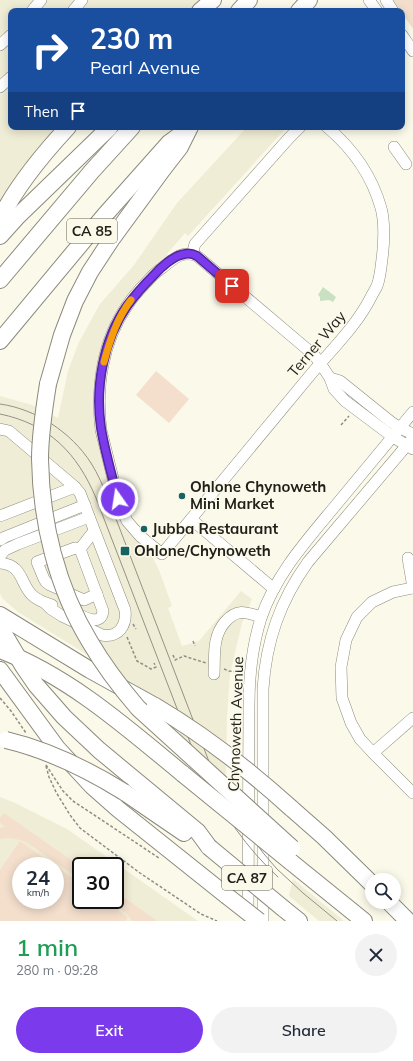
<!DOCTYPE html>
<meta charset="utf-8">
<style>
body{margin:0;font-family:Mulish,sans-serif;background:#f2f2f3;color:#1f2937;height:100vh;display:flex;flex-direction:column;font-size:15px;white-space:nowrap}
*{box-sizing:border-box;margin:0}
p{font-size:13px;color:#747a83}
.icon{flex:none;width:22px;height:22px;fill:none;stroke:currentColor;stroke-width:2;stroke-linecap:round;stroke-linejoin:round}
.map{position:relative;height:921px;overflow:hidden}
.sheet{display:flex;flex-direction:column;background:#fff;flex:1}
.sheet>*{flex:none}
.hud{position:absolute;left:8px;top:8px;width:397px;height:122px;border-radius:8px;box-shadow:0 2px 10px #0003;background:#1a4fa0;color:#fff;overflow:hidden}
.tools{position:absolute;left:365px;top:873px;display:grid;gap:8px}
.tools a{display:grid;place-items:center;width:36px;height:36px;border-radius:50%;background:#fff;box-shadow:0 2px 10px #0003;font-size:20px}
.speed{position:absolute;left:12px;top:857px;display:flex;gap:8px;font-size:20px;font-weight:700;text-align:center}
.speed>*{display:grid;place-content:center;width:52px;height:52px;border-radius:50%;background:#fff;box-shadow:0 2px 10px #0003;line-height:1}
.speed small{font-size:10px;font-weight:400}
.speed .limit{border:2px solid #111;border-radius:6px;background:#fff;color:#111}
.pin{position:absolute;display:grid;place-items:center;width:34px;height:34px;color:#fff;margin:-17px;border-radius:8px;box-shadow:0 2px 6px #0006}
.me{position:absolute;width:44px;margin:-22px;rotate:347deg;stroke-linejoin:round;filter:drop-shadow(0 0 3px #0008)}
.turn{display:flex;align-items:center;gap:14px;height:84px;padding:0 16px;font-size:18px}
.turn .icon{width:52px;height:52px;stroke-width:2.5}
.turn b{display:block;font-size:28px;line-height:34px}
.then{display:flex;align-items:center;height:38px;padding:0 16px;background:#0003;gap:8px;font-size:15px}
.round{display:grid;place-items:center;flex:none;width:42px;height:42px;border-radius:21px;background:#f2f2f3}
.headline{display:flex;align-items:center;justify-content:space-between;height:68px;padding:0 16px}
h1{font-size:24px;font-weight:600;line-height:30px;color:#1e9e55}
.cta{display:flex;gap:8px;margin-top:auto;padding:8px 16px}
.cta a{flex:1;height:46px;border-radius:24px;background:#7c3aed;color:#fff;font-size:16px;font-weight:600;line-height:46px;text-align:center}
.cta a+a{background:#f2f2f3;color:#1f2937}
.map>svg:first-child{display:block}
.built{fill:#f0edd6;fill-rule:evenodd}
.green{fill:#f4dfcd;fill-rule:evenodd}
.water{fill:#cae0c2}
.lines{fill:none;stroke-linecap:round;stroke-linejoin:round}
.minor-casing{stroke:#8c8a7c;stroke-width:12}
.highway-casing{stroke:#8c8a7c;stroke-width:18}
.path{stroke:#8f8d82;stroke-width:1.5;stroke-dasharray:3 2;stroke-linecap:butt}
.minor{stroke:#fff;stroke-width:11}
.highway{stroke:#fff;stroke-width:16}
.tram{stroke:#949287;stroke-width:1}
.highway-bridge-casing{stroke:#8c8a7c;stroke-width:18;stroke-linecap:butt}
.highway-bridge{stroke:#fff;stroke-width:16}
.route-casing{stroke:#51269a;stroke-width:10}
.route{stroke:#7c3aed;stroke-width:7}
.slow{stroke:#f59e0b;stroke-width:7}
.poi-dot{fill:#156462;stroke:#fbf9e9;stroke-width:1.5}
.labels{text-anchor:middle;stroke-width:3;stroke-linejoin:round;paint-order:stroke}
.shield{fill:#fbf9e9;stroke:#626057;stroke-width:1}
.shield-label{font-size:14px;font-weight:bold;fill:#201f19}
.street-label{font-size:15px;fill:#201f19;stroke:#fbf9e9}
.poi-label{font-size:15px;font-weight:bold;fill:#201f19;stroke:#fbf9e9;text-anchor:start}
</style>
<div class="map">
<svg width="413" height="921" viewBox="0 0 413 921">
<rect width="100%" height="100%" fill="#fbf9e9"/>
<g class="built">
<path d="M0 0H214L200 11H11V127H59L15 177 0 200Z"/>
<path d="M247 127H287L188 236 185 233 167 254 169 256 130 296 98 372 113 494 120 519 126 527 147 546 159 570 172 606 168 608 182 646 199 641 241 591 252 599 242 623 230 674 227 718 226 779 217 813 198 776 183 741 170 706 18 612 2 598 0 593V396L32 405 58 418 68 371 79 342 100 304 134 265 177 203Z"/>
<path d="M0 797 13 802 67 829 198 921H0ZM21 866H55V900H21ZM81 866H115V900H81Z"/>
<path d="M293 879 344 921H319L289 896Z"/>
</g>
<g class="green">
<path d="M393 0H413V29L402 13V11H401Z"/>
<path d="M156 371 189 399 169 423 136 395Z"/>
<path d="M4 813 81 867V880L26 842C17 839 9 837 0 839V828L5 827 0 823V818Z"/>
<path d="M20 841 81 884V900H104L128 917 125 921H0V870ZM21 866H55V900H21Z"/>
<path d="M115 891 157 921H132L127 914 109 900H115Z"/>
</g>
<path class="water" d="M323 287 336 297 333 302 329 300 320 301V297L318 295Z"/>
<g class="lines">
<g class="minor-casing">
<g id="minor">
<path d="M369 0 377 11"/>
<path d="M386 0 393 11"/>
<path d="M32 11 41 0"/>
<path d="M73 11 82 0"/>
<path d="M402 35 413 51"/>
<path d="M0 45 11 35"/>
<path d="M0 87 11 77"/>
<path d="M327 127C352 148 372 176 381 208 385 222 384 245 382 259 381 268 380 278 377 286 375 290 373 293 371 297 357 325 333 348 312 373 262 433 212 494 162 554L140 536 127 521 123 512 118 499 101 430C96 388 102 342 127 306 132 298 139 290 146 283 151 277 156 272 162 268 173 259 182 250 197 256L314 355 320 363 330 378 334 389 345 401 393 437 413 449"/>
<path d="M394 147 406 164"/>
<path d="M192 254 195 244 289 138 300 127"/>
<path d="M330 378 340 381 391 422 400 428 413 434"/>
<path d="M0 429 9 431 75 487 80 493 125 610C127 625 119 638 102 635L62 616 51 609 45 603"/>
<path d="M0 516 75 487"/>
<path d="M191 519 274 589"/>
<path d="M0 540 5 537 85 505"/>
<path d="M80 549 75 548 37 562 44 579 46 582 50 585 84 600 97 594"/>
<path d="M80 549 94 531"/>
<path d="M0 556 5 550 18 544 89 517"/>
<path d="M408 558 413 588"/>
<path d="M0 563C23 565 20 583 32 595 37 600 45 603 52 605"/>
<path d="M413 588 393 592 372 602 357 617 346 640 341 667 342 698 351 723 360 739 373 753 413 793"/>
<path d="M72 611C82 616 101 628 103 611L80 549"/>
<path d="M214 674C215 656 212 637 225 622 237 608 246 612 261 617"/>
<path d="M373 753 413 718"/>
<path d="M248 916 249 705C249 675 252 647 261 618 276 574 307 540 336 505 362 474 387 443 413 412"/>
<path d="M263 921V689C266 641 280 601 308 562L413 438"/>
</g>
</g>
<g class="highway-casing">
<g id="highway">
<path d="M200 11 213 0"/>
<path d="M239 11 249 0"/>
<path d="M299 11 309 0"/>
<path d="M0 219C17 185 42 155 68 127"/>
<path d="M0 236 18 216 110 127"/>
<path d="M0 280 92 171 132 127"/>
<path d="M0 341 104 216 169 143 180 135"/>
<path d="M48 384 62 335 75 301 90 272 111 240 163 169 180 147 190 127"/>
<path d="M0 615 90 670 155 706"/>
<path d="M0 627 23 666 36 685 64 717 99 750 198 832 209 847"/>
<path d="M0 650C70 677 126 727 183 774"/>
<path d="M0 670 57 748 92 786 118 809 227 896"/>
<path d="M124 792 184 833"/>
<path d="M291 808 324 837 372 884"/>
<path d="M291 862 364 921"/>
<path d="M389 902 408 921"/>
<path d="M284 909 299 921"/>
</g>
</g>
<g class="path">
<path d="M341 425 349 416"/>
<path d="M133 624 136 629"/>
<path d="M127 637 137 661 151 669 156 667 154 663"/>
<path d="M193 641 195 646"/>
<path d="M173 655 175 660 184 656 206 663"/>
<path d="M224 669 229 671 240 672"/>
<path d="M0 698 11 711 26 733"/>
<path d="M46 765 63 791 73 801 159 858"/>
<path d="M46 766 49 777 56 792 70 815 80 828 140 873 201 914 217 921"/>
</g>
<use href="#minor" class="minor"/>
<use href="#highway" class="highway"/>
<g class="tram">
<path d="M0 404C36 409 71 432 91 463 98 474 103 486 108 498L213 772 230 806 252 838 264 854 277 869 303 893 337 921"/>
<path d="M0 414C49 424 77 453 96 498L203 776C223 813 247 849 278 877"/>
</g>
<g class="highway-bridge-casing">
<g id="highway-bridge">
<path d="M48 384C44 409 40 434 40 459 41 522 57 588 90 642 104 666 120 687 138 708L292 848"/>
<path d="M155 706C204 735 249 770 291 808"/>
<path d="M6 740C48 750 87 769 124 792"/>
<path d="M183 774 291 862"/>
<path d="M209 847 284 909"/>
<path d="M227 896 259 921"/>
</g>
</g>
<use href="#highway-bridge" class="highway-bridge"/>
</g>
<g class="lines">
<g class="route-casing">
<path id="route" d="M118 499C112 476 105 452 101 428 95 388 103 340 127 306 135 295 144 285 153 276 160 268 174 255 185 254 189 253 193 254 197 256L232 286"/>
</g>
<use href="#route" class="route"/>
<path class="slow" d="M104 362C110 340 117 318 131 300"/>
</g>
<g class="poi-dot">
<circle cx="182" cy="496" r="4"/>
<circle cx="144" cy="529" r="4"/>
<rect x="120" y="546" width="10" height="10" rx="2"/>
</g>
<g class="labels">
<g class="shield">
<rect x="67" y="219" width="50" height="24" rx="3"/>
<rect x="222" y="866" width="50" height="24" rx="3"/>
</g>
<g class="shield-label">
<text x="92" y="236">CA 85</text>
<text x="247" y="883">CA 87</text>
</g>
<g class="street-label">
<text transform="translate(317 344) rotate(-50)" y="5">Terner Way</text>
<text transform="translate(236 724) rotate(-88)" y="5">Chynoweth Avenue</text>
</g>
<g class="poi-label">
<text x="190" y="492">Ohlone Chynoweth<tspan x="190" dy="17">Mini Market</tspan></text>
<text x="152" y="534">Jubba Restaurant</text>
<text x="134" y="556">Ohlone/Chynoweth</text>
</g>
</g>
</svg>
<div class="tools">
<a><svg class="icon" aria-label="search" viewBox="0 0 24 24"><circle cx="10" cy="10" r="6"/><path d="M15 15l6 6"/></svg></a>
</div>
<div class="speed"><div>24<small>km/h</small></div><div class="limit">30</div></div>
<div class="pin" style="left:232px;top:286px;background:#d93025"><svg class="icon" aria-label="arrive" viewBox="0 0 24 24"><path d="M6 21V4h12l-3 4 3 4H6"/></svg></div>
<svg class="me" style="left:118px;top:499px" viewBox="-20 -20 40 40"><circle r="17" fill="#7c3aed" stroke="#fff" stroke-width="3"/><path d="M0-11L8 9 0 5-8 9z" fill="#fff"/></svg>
<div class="hud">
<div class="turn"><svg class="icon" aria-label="right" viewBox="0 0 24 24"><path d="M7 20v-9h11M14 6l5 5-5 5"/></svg><div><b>230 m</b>Pearl Avenue</div></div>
<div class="then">Then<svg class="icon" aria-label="arrive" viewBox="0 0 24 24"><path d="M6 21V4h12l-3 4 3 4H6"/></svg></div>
</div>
</div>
<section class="sheet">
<div class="headline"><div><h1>1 min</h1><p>280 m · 09:28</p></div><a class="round"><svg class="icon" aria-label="close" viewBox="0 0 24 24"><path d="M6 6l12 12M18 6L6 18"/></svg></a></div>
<div class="cta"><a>Exit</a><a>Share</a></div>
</section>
